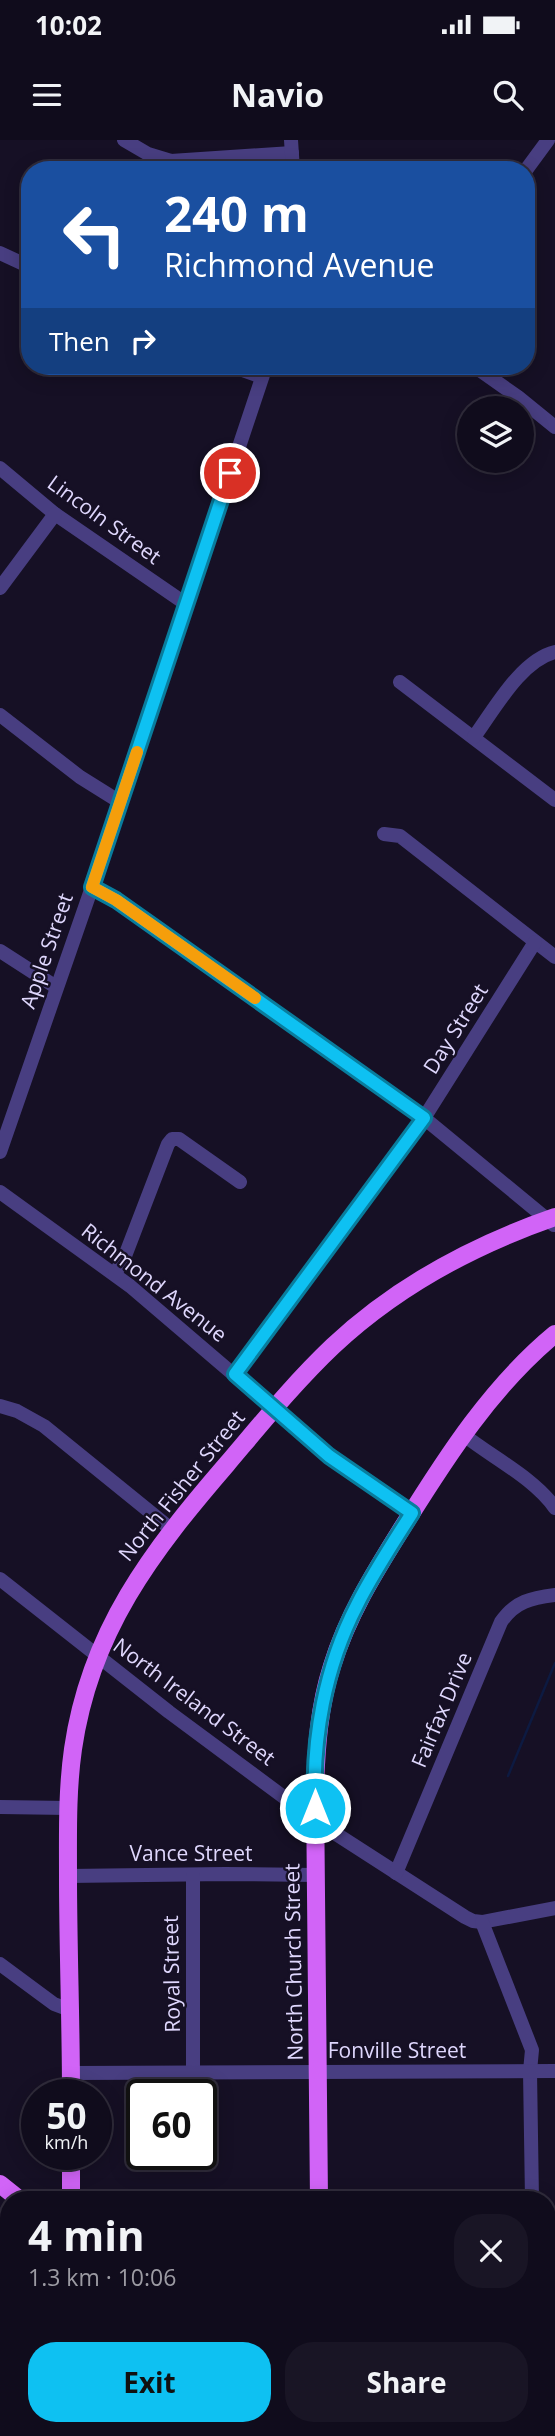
<!DOCTYPE html>
<meta charset="utf-8">
<style>
body{margin:0;font-family:"Open Sans",sans-serif;background:#191525;color:#f1f3f6;height:100vh;display:flex;flex-direction:column;font-size:26px;white-space:nowrap}
*{box-sizing:border-box;margin:0}
p{font-size:23px;color:#9c9ba3}
.icon{flex:none;width:38px;height:38px;fill:none;stroke:currentColor;stroke-width:2;stroke-linecap:round;stroke-linejoin:round}
.map{position:relative;flex:1;overflow:hidden}
.drawer{position:absolute;left:0px;top:2051px;width:556px;height:245px;display:flex;flex-direction:column;background:#100c1c;border-radius:28px 28px 0 0;box-shadow:0 4px 18px #0003,0 0 0 2px #302c3b}
.drawer>*{flex:none}
.top-card{position:absolute;left:21px;top:21px;width:514px;height:214px;border-radius:28px;box-shadow:0 4px 18px #0003,0 0 0 2px #302c3b;background:#1a4fa0;color:#fff;overflow:hidden}
.fabs{position:absolute;left:457px;top:256px;display:grid;gap:14px}
.fabs a{display:grid;place-items:center;width:77px;height:77px;border-radius:50%;background:#100c1c;box-shadow:0 4px 18px #0003,0 0 0 2px #302c3b;font-size:35px}
.speed{position:absolute;left:21px;top:1939px;display:flex;gap:14px;font-size:35px;font-weight:700;text-align:center}
.speed>*{display:grid;place-content:center;width:91px;height:91px;border-radius:50%;background:#100c1c;box-shadow:0 4px 18px #0003,0 0 0 2px #302c3b;line-height:1}
.speed small{font-size:18px;font-weight:400}
.speed .limit{border:4px solid #111;border-radius:10px;background:#fff;color:#111}
.pin{position:absolute;display:grid;place-items:center;width:60px;height:60px;color:#fff;margin:-30px;border:4px solid #fff;border-radius:50%;box-shadow:0 2px 7px #0007}
.me{position:absolute;width:77px;margin:-38px;rotate:0deg;stroke-linejoin:round;filter:drop-shadow(0 0 5px #0008)}
.turn{display:flex;align-items:center;gap:24px;height:147px;padding:0 28px;font-size:32px}
.turn .icon{width:91px;height:91px;stroke-width:2.5}
.turn b{display:block;font-size:49px;line-height:60px}
.then{display:flex;align-items:center;height:66px;padding:0 28px;background:#0003;gap:14px;font-size:26px}
.round{display:grid;place-items:center;flex:none;width:74px;height:74px;border-radius:28px;background:#191525}
.overview{display:flex;align-items:center;justify-content:space-between;height:119px;padding:0 28px}
h1{font-size:42px;font-weight:700;line-height:52px}
.button{display:flex;gap:14px;margin-top:auto;padding:14px 28px}
.button a{flex:1;height:80px;border-radius:28px;background:#0ec1f2;color:#111;font-size:28px;font-weight:700;line-height:80px;text-align:center}
.button a+a{background:#191525;color:#f1f3f6}
.status{display:flex;justify-content:space-between;align-items:center;height:49px;padding:0 35px;background:#100c1c;direction:ltr}
.status svg{height:19px;fill:currentColor}
header{display:flex;justify-content:space-between;align-items:center;height:91px;padding:0 28px;background:#100c1c;font-size:32px;font-weight:700}
.map>svg:first-child{display:block}
.lines{fill:none;stroke-linecap:round;stroke-linejoin:round}
.stream{stroke:#0d1a41;stroke-width:2.5}
.minor{stroke:#483e81;stroke-width:14}
.major{stroke:#d164f7;stroke-width:18}
.route-casing{stroke:#097d9d;stroke-width:18}
.route{stroke:#0ec1f2;stroke-width:12}
.slow{stroke:#f59e0b;stroke-width:12}
.labels{text-anchor:middle;stroke-width:5;stroke-linejoin:round;paint-order:stroke}
.street-label{font-size:21px;fill:#dfd7fd;stroke:#161025}
</style>
<div class="status"><b>10:02</b><svg viewBox="0 0 49 12"><path d="M0 12V9h3v3zM5 12V6h3v6zM10 12V3h3v9zM15 12V0h3v12zM26 1h20v11H26zM47 4h2v5h-2z"/></svg></div>
<header><svg class="icon" aria-label="menu" viewBox="0 0 24 24"><path d="M4 6h16M4 12h16M4 18h16"/></svg>Navio<svg class="icon" aria-label="search" viewBox="0 0 24 24"><circle cx="10" cy="10" r="6"/><path d="M15 15l6 6"/></svg></header>
<div class="map">
<svg width="555" height="2296" viewBox="0 0 555 2296">
<rect width="100%" height="100%" fill="#161025"/>
<g class="lines">
<path class="stream" d="M508 1636 555 1523"/>
<g class="minor">
<path d="M124 0 148 14 171 21 292 13"/>
<path d="M291 0 293 30"/>
<path d="M526 30 548 0"/>
<path d="M0 113 30 127"/>
<path d="M231 226 262 237"/>
<path d="M474 226 518 257 555 287"/>
<path d="M0 328 55 374 186 464"/>
<path d="M0 448 55 374"/>
<path d="M400 542 555 660"/>
<path d="M0 575 80 637 120 662"/>
<path d="M474 597C494 570 521 520 555 512"/>
<path d="M384 694 400 696 555 817"/>
<path d="M92 747 115 759 424 978 554 1085"/>
<path d="M0 811 56 847"/>
<path d="M0 1012 92 747 266 226"/>
<path d="M0 1052 130 1146 329 1316 412 1373"/>
<path d="M115 1134 125 1116 168 1004 172 999H179L240 1042"/>
<path d="M235 1234 424 978 535 802"/>
<path d="M0 1266 17 1271 44 1286 171 1389"/>
<path d="M464 1295C493 1318 534 1338 555 1368"/>
<path d="M0 1439 169 1572 316 1681 465 1777 473 1781 482 1782 555 1768"/>
<path d="M0 1667 68 1668"/>
<path d="M396 1733 501 1482C515 1461 532 1458 555 1455"/>
<path d="M68 1736 225 1734 315 1735"/>
<path d="M193 1736V1932"/>
<path d="M482 1782 532 1910 530 1931 532 2060"/>
<path d="M0 1824 54 1864 70 1870"/>
<path d="M71 1933 555 1931"/>
<path d="M548 2119H555"/>
<path d="M532 2296V2287"/>
</g>
<g class="major">
<path d="M71 1955C71 1882 68 1808 68 1735 68 1693 67 1651 73 1609 90 1491 152 1411 227 1324 261 1284 295 1242 333 1206 396 1147 474 1105 555 1077"/>
<path d="M71 2014V2060"/>
<path d="M0 2044 20 2060"/>
<path d="M319 2060 315 1652C316 1609 319 1566 332 1526 348 1474 376 1430 404 1385 447 1316 492 1246 555 1194"/>
<path d="M73 2287V2296"/>
<path d="M319 2296V2287"/>
</g>
</g>
<g class="lines">
<g class="route-casing">
<path id="route" d="M230 333 92 747 116 760 424 978 235 1234 329 1316 412 1373C393 1403 373 1433 357 1465 325 1527 312 1598 315 1668"/>
</g>
<use href="#route" class="route"/>
<path class="slow" d="M137 612 92 747 116 760 255 858"/>
</g>
<g class="labels">
<g class="street-label">
<text transform="translate(104 380) rotate(36)" y="7">Lincoln Street</text>
<text transform="translate(47 811) rotate(-71)" y="7">Apple Street</text>
<text transform="translate(456 889) rotate(-58)" y="7">Day Street</text>
<text transform="translate(154 1143) rotate(38)" y="7">Richmond Avenue</text>
<text transform="translate(182 1346) rotate(-51)" y="7">North Fisher Street</text>
<text transform="translate(194 1562) rotate(37)" y="7">North Ireland Street</text>
<text transform="translate(442 1570) rotate(-67)" y="7">Fairfax Drive</text>
<text x="191" y="1721">Vance Street</text>
<text transform="translate(294 1822) rotate(-91)" y="7">North Church Street</text>
<text transform="translate(172 1834) rotate(-91)" y="7">Royal Street</text>
<text x="397" y="1918">Fonville Street</text>
</g>
</g>
</svg>
<div class="fabs">
<a><svg class="icon" aria-label="layers" viewBox="0 0 24 24"><path d="M12 4l9 5-9 5-9-5zM3 14l9 5 9-5"/></svg></a>
</div>
<div class="speed"><div>50<small>km/h</small></div><div class="limit">60</div></div>
<div class="pin" style="left:230px;top:333px;background:#d93025"><svg class="icon" aria-label="arrive" viewBox="0 0 24 24"><path d="M6 21V4h12l-3 4 3 4H6"/></svg></div>
<svg class="me" style="left:315px;top:1668px" viewBox="-20 -20 40 40"><circle r="17" fill="#0ec1f2" stroke="#fff" stroke-width="3"/><path d="M0-11L8 9 0 5-8 9z" fill="#fff"/></svg>
<div class="top-card">
<div class="turn"><svg class="icon" aria-label="left" viewBox="0 0 24 24"><path d="M17 20v-9H6M10 6l-5 5 5 5"/></svg><div><b>240 m</b>Richmond Avenue</div></div>
<div class="then">Then<svg class="icon" aria-label="right" viewBox="0 0 24 24"><path d="M7 20v-9h11M14 6l5 5-5 5"/></svg></div>
</div>
<section class="drawer">
<div class="overview"><div><h1>4 min</h1><p>1.3 km · 10:06</p></div><a class="round"><svg class="icon" aria-label="close" viewBox="0 0 24 24"><path d="M6 6l12 12M18 6L6 18"/></svg></a></div>
<div class="button"><a>Exit</a><a>Share</a></div>
</section>
</div>
